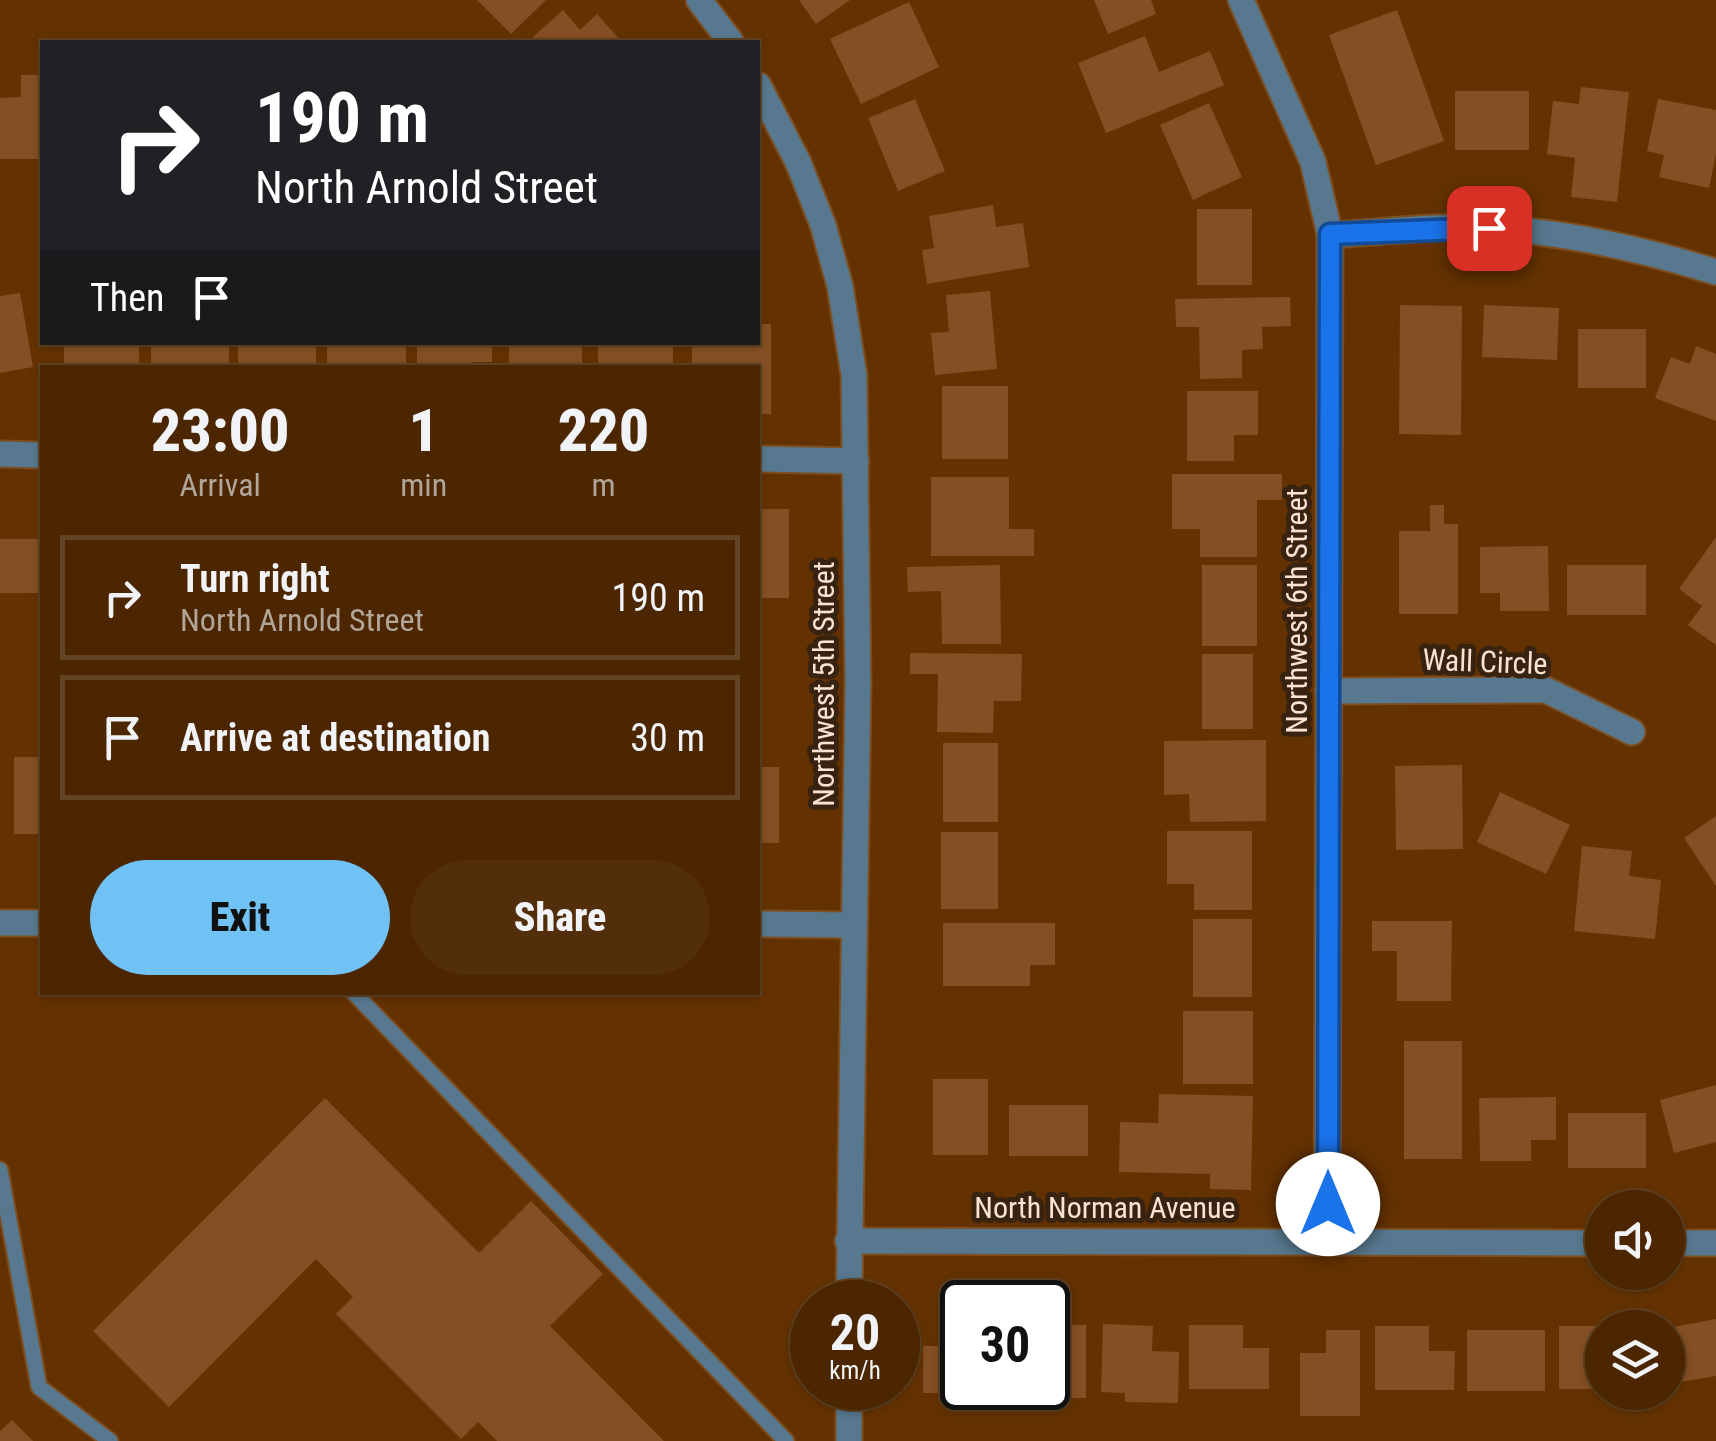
<!DOCTYPE html>
<style>
body{margin:0;font-family:"Roboto Condensed",sans-serif;background:#522e0a;color:#f1f3f6;height:100vh;display:flex;flex-direction:column;font-size:38px;white-space:nowrap}
*{box-sizing:border-box;margin:0}
p{font-size:32px;color:#b2a599}
.icon{flex:none;width:55px;height:55px;fill:none;stroke:currentColor;stroke-width:2;stroke-linecap:round;stroke-linejoin:round}
.map{position:relative;flex:1;overflow:hidden}
.details{position:absolute;left:40px;top:365px;width:720px;height:630px;display:flex;flex-direction:column;background:#4b2600;border-radius:0px;box-shadow:0 2px 8px #0004,0 0 0 2px #624322}
.details>*{flex:none}
.guide{position:absolute;left:40px;top:40px;width:720px;height:305px;border-radius:0px;box-shadow:0 2px 8px #0004,0 0 0 2px #624322;background:#202124;color:#fff;overflow:hidden}
.tools{position:absolute;left:1585px;top:1190px;display:grid;gap:20px}
.tools a{display:grid;place-items:center;width:100px;height:100px;border-radius:50%;background:#4b2600;box-shadow:0 2px 8px #0004,0 0 0 2px #624322;font-size:50px}
.speed{position:absolute;left:790px;top:1280px;display:flex;gap:20px;font-size:50px;font-weight:700;text-align:center}
.speed>*{display:grid;place-content:center;width:130px;height:130px;border-radius:50%;background:#4b2600;box-shadow:0 2px 8px #0004,0 0 0 2px #624322;line-height:1}
.speed small{font-size:25px;font-weight:400}
.speed .limit{border:5px solid #111;border-radius:15px;background:#fff;color:#111}
.pin{position:absolute;display:grid;place-items:center;width:85px;height:85px;color:#fff;margin:-42px;border-radius:20px;box-shadow:0 5px 15px #0006}
.me{position:absolute;width:110px;margin:-55px;rotate:0deg;stroke-linejoin:round;filter:drop-shadow(0 0 8px #0008)}
.turn{display:flex;align-items:center;gap:35px;height:210px;padding:0 50px;font-size:45px}
.turn .icon{width:130px;height:130px;stroke-width:2.5}
.turn b{display:block;font-size:70px;line-height:85px}
.then{display:flex;align-items:center;height:95px;padding:0 50px;background:#0003;gap:20px;font-size:38px}
.eta{display:flex;justify-content:space-evenly;align-items:center;height:170px;text-align:center}
.eta b{font-size:60px;font-weight:800;line-height:70px}
.button{display:flex;gap:20px;margin-top:auto;padding:20px 50px}
.button a{flex:1;height:115px;border-radius:60px;background:#70c2f4;color:#111;font-size:40px;font-weight:800;line-height:115px;text-align:center}
.button a+a{background:#522e0a;color:#f1f3f6}
ul{padding:0;list-style:none}
li{display:flex;align-items:center;gap:30px;height:125px;margin:0 20px 15px;padding:0 30px;border:5px solid #624322;border-radius:0px}
li div{flex:1}
li b{display:block;font-size:38px}
li em{font-style:normal}
.map>svg:first-child{display:block}
.building{fill:#844f24}
.lines{fill:none;stroke-linecap:round;stroke-linejoin:round}
.service-casing{stroke:#7c4e21;stroke-width:19}
.minor-casing{stroke:#7c4e21;stroke-width:29}
.tertiary-casing{stroke:#7c4e21;stroke-width:29}
.service{stroke:#57788e;stroke-width:15}
.minor{stroke:#57788e;stroke-width:25}
.tertiary{stroke:#57788e;stroke-width:25}
.route-casing{stroke:#114b97;stroke-width:25}
.route{stroke:#1a73e8;stroke-width:18}
.labels{text-anchor:middle;stroke-width:10;stroke-linejoin:round;paint-order:stroke}
.street-label{font-size:30px;fill:#fce3d1;stroke:#382210}
</style>
<div class="map">
<svg width="1716" height="1441" viewBox="0 0 1716 1441">
<rect width="100%" height="100%" fill="#643200"/>
<g class="building">
<path d="M477 0H546L511 34Z"/>
<path d="M799 0H850L816 24Z"/>
<path d="M1094 0H1151L1156 14 1108 34Z"/>
<path d="M909 2 939 67 861 104 830 39Z"/>
<path d="M563 10 580 30 597 14 622 42H538L533 37Z"/>
<path d="M1397 10 1444 141 1376 165 1329 35Z"/>
<path d="M1145 36 1159 72 1210 51 1224 85 1106 133 1078 63Z"/>
<path d="M21 75H42V159H0V98L21 97Z"/>
<path d="M1581 87 1629 92 1617 202 1571 197 1575 158 1547 154 1553 101 1579 104Z"/>
<rect x="1455" y="91" width="74" height="59"/>
<path d="M915 99 945 171 898 191 868 118Z"/>
<path d="M1658 99 1716 110V154L1709 188 1659 177 1664 155 1647 151Z"/>
<path d="M1209 103 1242 177 1193 200 1160 125Z"/>
<path d="M993 205 996 227 1023 223 1029 267 927 284 922 250 934 248 929 216Z"/>
<rect x="1197" y="209" width="55" height="76"/>
<path d="M990 291 997 369 935 375 931 333 949 332 946 295Z"/>
<path d="M20 293 33 367 0 373V296Z"/>
<path d="M1290 297 1291 326 1262 327 1263 349 1242 350V378L1200 379 1199 327H1176L1175 299Z"/>
<path d="M1400 305 1462 306 1461 435 1399 434Z"/>
<path d="M1484 305 1559 308 1557 360 1482 357Z"/>
<path d="M758 324H771V414H758V368H692V342H758Z"/>
<rect x="1578" y="329" width="68" height="59"/>
<rect x="64" y="342" width="75" height="26"/>
<rect x="151" y="342" width="78" height="26"/>
<rect x="238" y="342" width="78" height="26"/>
<rect x="327" y="342" width="79" height="26"/>
<path d="M417 342H492V362H471V368H417Z"/>
<path d="M509 342H582V367L509 368Z"/>
<rect x="598" y="342" width="75" height="26"/>
<path d="M1696 346 1716 354V421L1655 398 1671 357 1690 364Z"/>
<rect x="942" y="386" width="66" height="73"/>
<path d="M1187 391H1258V435H1234V461H1187Z"/>
<path d="M1172 474H1282V500H1257V557H1200V529H1172Z"/>
<path d="M931 477H1009V529H1034V556H931Z"/>
<path d="M1430 505H1444V524H1458V614H1399V531H1430Z"/>
<path d="M760 509H789V598H758Z"/>
<path d="M1716 537V645L1688 625 1702 606 1679 589Z"/>
<rect x="0" y="539" width="42" height="54"/>
<path d="M1548 546 1549 611H1500V593H1480V547Z"/>
<path d="M1000 565 1001 644H942L941 591 908 592 907 567Z"/>
<rect x="1202" y="565" width="55" height="81"/>
<rect x="1567" y="565" width="79" height="50"/>
<path d="M910 653 1022 654 1021 701H994L993 733 937 732 938 674H910Z"/>
<rect x="1202" y="654" width="51" height="75"/>
<path d="M1266 740V821L1190 822 1189 794 1164 795V741Z"/>
<rect x="943" y="743" width="55" height="79"/>
<rect x="14" y="757" width="28" height="77"/>
<path d="M1462 765 1463 849 1396 850 1395 766Z"/>
<rect x="758" y="767" width="21" height="76"/>
<path d="M1500 792 1570 825 1546 874 1477 842Z"/>
<path d="M1716 816V886L1684 838Z"/>
<path d="M1167 831H1252V910H1194V884H1167Z"/>
<rect x="941" y="832" width="57" height="77"/>
<path d="M1582 846 1632 851 1629 876 1661 880 1655 939 1574 931Z"/>
<rect x="1193" y="919" width="59" height="78"/>
<path d="M1372 921H1452L1451 1001H1397V951H1372Z"/>
<path d="M943 923H1055V965H1030V986H943Z"/>
<rect x="1183" y="1011" width="70" height="73"/>
<rect x="1404" y="1041" width="58" height="118"/>
<rect x="933" y="1079" width="55" height="76"/>
<path d="M1716 1085V1142L1674 1153 1660 1100Z"/>
<path d="M1159 1094 1253 1096 1251 1190 1210 1189V1174L1119 1172 1120 1122 1158 1123Z"/>
<path d="M1556 1097V1140H1531V1161H1480L1479 1098Z"/>
<path d="M325 1098 479 1253 531 1201 603 1274 550 1326 664 1441H497L478 1422 461 1439 336 1314 353 1297 316 1259 169 1407 93 1331Z"/>
<rect x="1009" y="1105" width="79" height="51"/>
<rect x="1568" y="1113" width="78" height="55"/>
<path d="M1716 1319V1376L1668 1384V1328Z"/>
<path d="M1103 1324 1153 1326 1152 1351 1179 1352 1178 1403 1125 1402V1393L1101 1392Z"/>
<path d="M949 1325H962V1388H995V1393H923V1346H949Z"/>
<path d="M1048 1325H1086V1398H1008V1388H1048Z"/>
<path d="M1189 1325H1243V1348H1269V1389H1189Z"/>
<path d="M1375 1326H1429V1351H1455L1454 1390H1375Z"/>
<rect x="1559" y="1326" width="43" height="63"/>
<path d="M1326 1330H1360V1416H1300V1353H1326Z"/>
<rect x="1467" y="1330" width="78" height="61"/>
<path d="M12 1420 33 1441H0V1431Z"/>
</g>
<g class="lines">
<g class="service-casing">
<g id="service">
<path d="M353 992 786 1441"/>
<path d="M0 1170 39 1387 110 1441"/>
</g>
</g>
<g class="minor-casing">
<g id="minor">
<path d="M1241 0 1313 162 1330 235 1327 1241"/>
<path d="M1330 235C1383 232 1438 225 1491 228 1568 232 1642 249 1716 272"/>
<path d="M0 454 42 455"/>
<path d="M758 459 856 461"/>
<path d="M1328 691 1546 690 1632 732"/>
<path d="M0 923H42"/>
<path d="M758 924 854 925"/>
<path d="M848 1241 1602 1243"/>
<path d="M1668 1243H1716"/>
</g>
</g>
<g class="tertiary-casing">
<g id="tertiary">
<path d="M699 0 731 42"/>
<path d="M758 85 798 162 823 225 840 286 854 375 858 683 849 1302"/>
<path d="M849 1388V1441"/>
</g>
</g>
<use href="#service" class="service"/>
<use href="#minor" class="minor"/>
<use href="#tertiary" class="tertiary"/>
</g>
<g class="lines">
<g class="route-casing">
<path id="route" d="M1328 1204 1330 234 1489 228"/>
</g>
<use href="#route" class="route"/>
</g>
<g class="labels">
<g class="street-label">
<text transform="translate(1297 611) rotate(-90)" y="10">Northwest 6th Street</text>
<text transform="translate(1485 662) rotate(2)" y="10">Wall Circle</text>
<text transform="translate(824 684) rotate(-90)" y="10">Northwest 5th Street</text>
<text x="1105" y="1218">North Norman Avenue</text>
</g>
</g>
</svg>
<div class="tools">
<a><svg class="icon" aria-label="sound" viewBox="0 0 24 24"><path d="M4 9h4l5-4v14l-5-4H4zM17 9q2 3 0 6"/></svg></a>
<a><svg class="icon" aria-label="layers" viewBox="0 0 24 24"><path d="M12 4l9 5-9 5-9-5zM3 14l9 5 9-5"/></svg></a>
</div>
<div class="speed"><div>20<small>km/h</small></div><div class="limit">30</div></div>
<div class="pin" style="left:1489px;top:228px;background:#d93025"><svg class="icon" aria-label="arrive" viewBox="0 0 24 24"><path d="M6 21V4h12l-3 4 3 4H6"/></svg></div>
<svg class="me" style="left:1328px;top:1204px" viewBox="-20 -20 40 40"><circle r="19" fill="#fff"/><path d="M0-13L10 11 0 6-10 11z" fill="#1a73e8"/></svg>
<div class="guide">
<div class="turn"><svg class="icon" aria-label="right" viewBox="0 0 24 24"><path d="M7 20v-9h11M14 6l5 5-5 5"/></svg><div><b>190 m</b>North Arnold Street</div></div>
<div class="then">Then<svg class="icon" aria-label="arrive" viewBox="0 0 24 24"><path d="M6 21V4h12l-3 4 3 4H6"/></svg></div>
</div>
<section class="details">
<div class="eta">
<div><b>23:00</b><p>Arrival</p></div>
<div><b>1</b><p>min</p></div>
<div><b>220</b><p>m</p></div>
</div>
<ul>
<li><svg class="icon" aria-label="right" viewBox="0 0 24 24"><path d="M7 20v-9h11M14 6l5 5-5 5"/></svg><div><b>Turn right</b><p>North Arnold Street</p></div><em>190 m</em></li>
<li><svg class="icon" aria-label="arrive" viewBox="0 0 24 24"><path d="M6 21V4h12l-3 4 3 4H6"/></svg><div><b>Arrive at destination</b></div><em>30 m</em></li>
</ul>
<div class="button"><a>Exit</a><a>Share</a></div>
</section>
</div>
